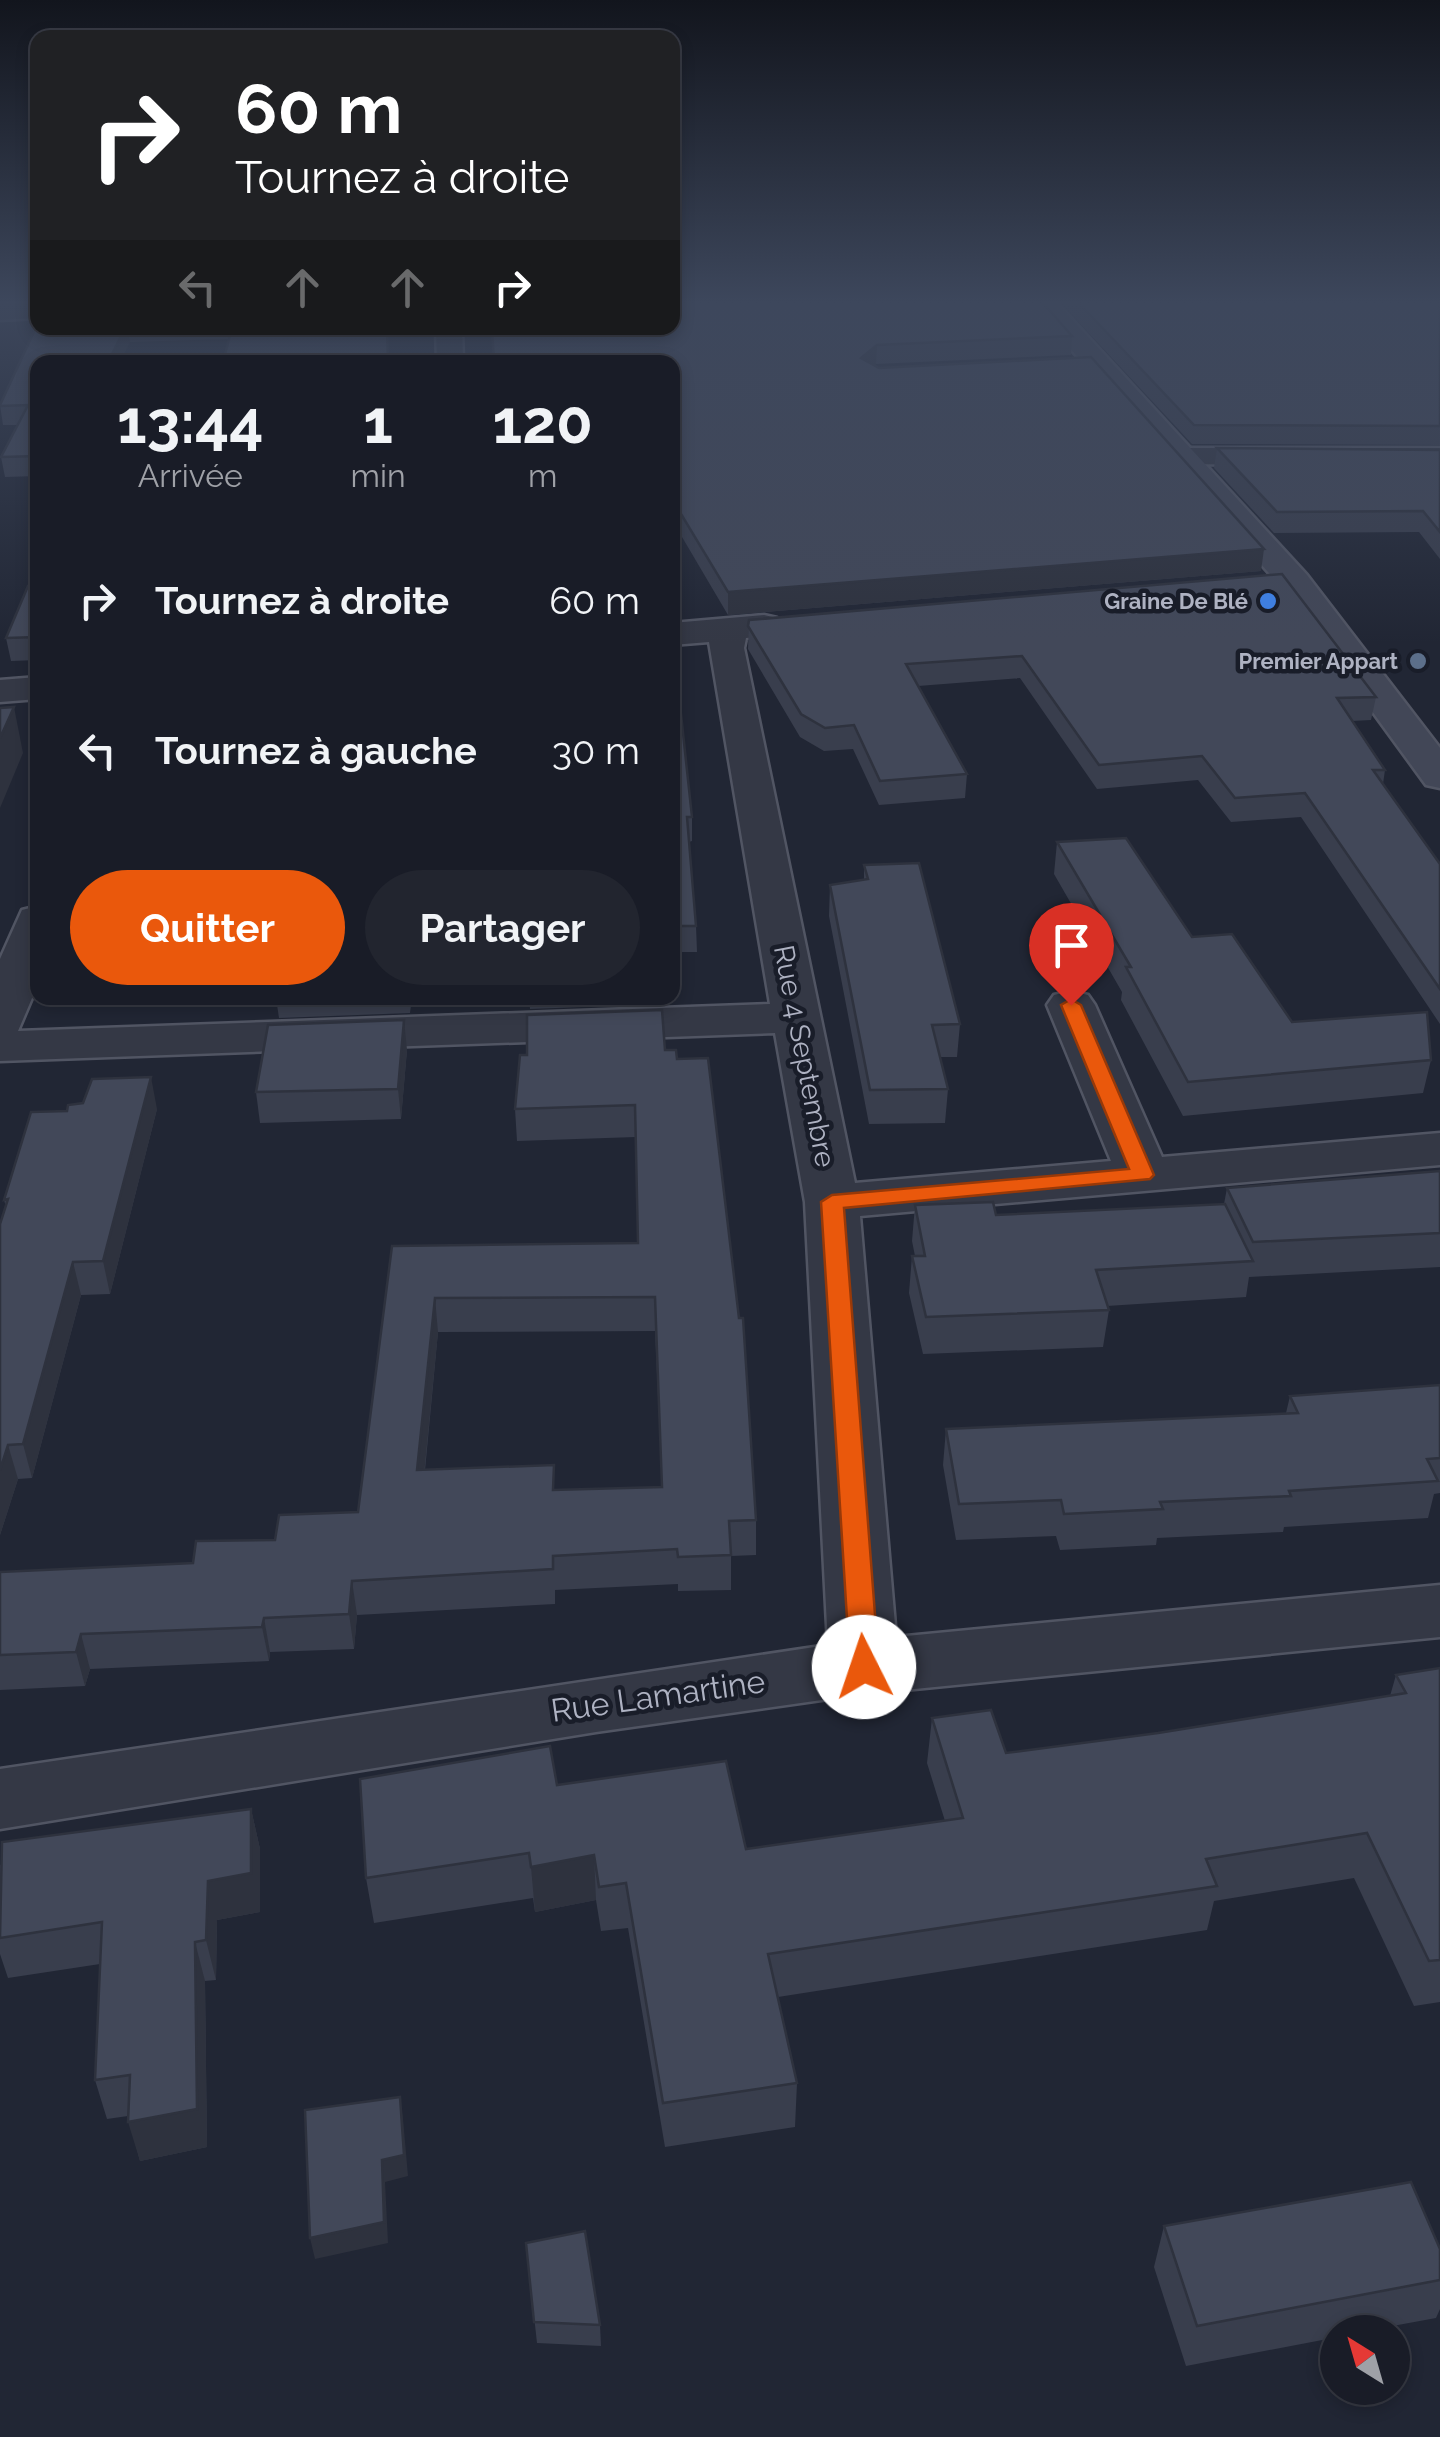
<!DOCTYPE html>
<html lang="fr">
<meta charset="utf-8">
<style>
body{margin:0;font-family:Raleway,sans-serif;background:#22252f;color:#f1f3f6;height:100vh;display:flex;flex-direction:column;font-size:38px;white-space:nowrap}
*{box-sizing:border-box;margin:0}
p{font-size:32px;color:#9fa1a7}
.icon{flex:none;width:55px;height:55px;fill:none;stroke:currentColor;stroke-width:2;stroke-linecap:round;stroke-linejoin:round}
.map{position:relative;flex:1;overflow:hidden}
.drawer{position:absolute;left:30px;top:355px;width:650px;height:650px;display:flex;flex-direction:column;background:#191c27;border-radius:20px;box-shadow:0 5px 15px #0003,0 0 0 2px #373a44}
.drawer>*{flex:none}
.banner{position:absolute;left:30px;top:30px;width:650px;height:305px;border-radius:20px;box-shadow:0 5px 15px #0003,0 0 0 2px #373a44;background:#202124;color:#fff;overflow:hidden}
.needle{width:65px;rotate:323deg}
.fabs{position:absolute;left:1320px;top:2315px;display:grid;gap:20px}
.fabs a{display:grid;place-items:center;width:90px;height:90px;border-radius:50%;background:#191c27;box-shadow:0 5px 15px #0003,0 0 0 2px #373a44;font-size:50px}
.pin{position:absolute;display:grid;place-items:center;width:85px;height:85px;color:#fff;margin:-102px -42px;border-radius:50% 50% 50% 0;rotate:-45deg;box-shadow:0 0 10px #0007}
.pin .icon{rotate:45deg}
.me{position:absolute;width:110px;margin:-55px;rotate:356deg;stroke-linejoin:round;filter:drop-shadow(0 0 8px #0008)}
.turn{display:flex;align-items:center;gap:35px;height:210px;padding:0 40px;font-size:45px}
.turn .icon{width:130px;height:130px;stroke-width:2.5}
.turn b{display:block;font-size:70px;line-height:85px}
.lanes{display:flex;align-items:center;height:95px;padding:0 40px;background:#0003;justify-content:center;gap:50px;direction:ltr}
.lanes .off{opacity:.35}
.eta{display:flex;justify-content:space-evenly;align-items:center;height:170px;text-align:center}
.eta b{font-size:60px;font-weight:700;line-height:70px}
.primary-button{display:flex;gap:20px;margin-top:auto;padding:20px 40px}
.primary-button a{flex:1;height:115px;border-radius:60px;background:#ea580c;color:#fff;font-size:40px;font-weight:700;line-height:115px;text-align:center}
.primary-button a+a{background:#22252f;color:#f1f3f6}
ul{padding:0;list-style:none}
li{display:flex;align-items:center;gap:30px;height:150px;padding:0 40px}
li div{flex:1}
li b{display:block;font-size:38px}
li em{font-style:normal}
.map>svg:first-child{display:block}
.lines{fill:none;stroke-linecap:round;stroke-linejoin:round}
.street-casing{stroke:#515563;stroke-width:5}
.secondary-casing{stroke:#515563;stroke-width:5}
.street{fill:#343845;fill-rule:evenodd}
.secondary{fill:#424757;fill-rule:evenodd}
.wall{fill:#393e4d;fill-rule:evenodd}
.shaded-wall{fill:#2e323e}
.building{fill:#424859;stroke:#2e323e;stroke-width:2.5;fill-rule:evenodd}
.route{fill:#ea580c;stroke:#983908;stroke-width:2.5}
.shop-dot{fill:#3f7fe0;stroke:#191d29;stroke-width:4}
.service-dot{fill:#5c6f8a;stroke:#191d29;stroke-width:4}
.labels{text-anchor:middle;stroke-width:9;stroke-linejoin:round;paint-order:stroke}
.far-poi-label{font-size:22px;font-weight:bold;fill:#aeb2c2;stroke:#191d29;text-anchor:end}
.street-label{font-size:28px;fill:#aeb2c2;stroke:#191d29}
.near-street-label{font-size:32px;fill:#aeb2c2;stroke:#191d29}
</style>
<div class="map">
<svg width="1440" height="2437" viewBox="0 0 1440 2437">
<rect width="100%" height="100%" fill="#212634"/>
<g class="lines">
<g class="street-casing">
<g id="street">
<path d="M38 302V318L0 320V304Z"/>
<path d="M436 328H462L463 362H437Z"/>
<path d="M1182 448H1440V466L1171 464 1167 457Z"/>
<path d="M764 615 777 618 782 626 777 634 746 638 744 648 855 1183 1111 1161 1047 1005 1054 995 1071 991 1088 995 1095 1005 1162 1157 1440 1133V1165L860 1216 896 1637 1440 1585V1637L864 1694 596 1732 0 1829V1769L828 1645 805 1202 775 1033 0 1061V959L22 910 38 906V984L18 1031 770 1004 709 642 672 645V623Z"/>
<path d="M38 677V699L0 702V680Z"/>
</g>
</g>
<g class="secondary-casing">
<path id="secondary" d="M1029 302H1056L1307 575 1440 748V788L1426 785 1283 589Z"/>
</g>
<use href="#street" class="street"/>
<use href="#secondary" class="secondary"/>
</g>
<g class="wall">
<path d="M1060 302H1440V445L1192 444Z"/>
<path d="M38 328H388L229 339 130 342 38 362V476L5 477 1 457 17 425H3L0 405Z"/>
<path d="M1072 336 1071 355 876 364 874 365 1261 571 728 615 672 520V362H494Z"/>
<path d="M1217 448 1440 450V559L1419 532 1274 533 1214 468Z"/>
<path d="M38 586V660L11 661 6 638Z"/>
<path d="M749 620 1376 697 1371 720 1352 721 1385 770 1383 784 1440 864V1024L1301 817 1231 822 1198 780 1097 789 1020 678 918 686 967 774 965 798 879 805 853 749 824 751 800 737 748 649Z"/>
<path d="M672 630 692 817V841L689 842 696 926 697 952H672Z"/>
<path d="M1057 842 1192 937 1292 1022 1431 1060 1423 1093 1183 1116 1121 1000 1122 992 1054 874Z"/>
<path d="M864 865 960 1024 957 1057H940L948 1089 945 1123 869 1124 829 916 830 885 864 880Z"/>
<path d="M276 998H412L410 1013 279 1018Z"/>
<path d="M529 998H662L661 1004 530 1009Z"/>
<path d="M407 1050 401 1119 260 1123 256 1092Z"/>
<path d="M665 1050 756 1520V1555L731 1556V1590L678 1591V1584L555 1590V1604L357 1615 354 1649 270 1652 269 1661 90 1669 85 1686 0 1690V1572L193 1563 275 1540 358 1512 392 1246 638 1243 636 1137 517 1141 515 1109ZM655 1331 662 1487 555 1490 425 1470 438 1332Z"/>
<path d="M157 1109 110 1294 81 1295 32 1478 18 1479 0 1535V1224L6 1207 4 1200Z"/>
<path d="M1440 1171V1267L1249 1277 1246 1297 1107 1306 1109 1310 1103 1347 923 1354 909 1293 912 1256H915L912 1241 915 1205 996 1215 1224 1204 1227 1188Z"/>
<path d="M1440 1385V1493L1434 1494 1428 1518 1284 1527 1283 1532 1157 1538 1156 1545 1060 1550 1056 1536 956 1540 943 1465 946 1429 1286 1413 1290 1396Z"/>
<path d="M1440 1668V2002L1414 2006 1354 1878 1214 1901 1207 1930 778 1997 797 2083 795 2127 665 2147 628 1928 601 1931 596 1900 535 1912 533 1898 374 1923 366 1878 557 1785 746 1849 945 1821 927 1763 932 1718 1006 1753 1158 1733 1390 1696 1396 1675Z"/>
<path d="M251 1809 260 1849V1912L217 1920 216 1980 205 1981 207 2147 140 2161 128 2116 107 2119 95 2080 100 1964 8 1978 0 1954V1865Z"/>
<path d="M1164 2226 1440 2249V2309L1436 2318 1360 2332H1338V2337L1186 2366 1154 2267Z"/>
<path d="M526 2243 600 2325 601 2346 537 2343Z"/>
</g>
<g class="shaded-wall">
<path d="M125 328H127L130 342 120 362H108Z"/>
<path d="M877 345 876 364 860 376 861 358Z"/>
<path d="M1264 549 1261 571 728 615V592Z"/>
<path d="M14 707 23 753 0 808V738Z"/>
<path d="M404 1020 407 1050 401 1119 398 1089Z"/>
<path d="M151 1077 157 1109 110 1294 103 1261Z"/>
<path d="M73 1262 81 1295 32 1478 23 1444Z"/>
<path d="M435 1298 438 1332 421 1505 417 1470Z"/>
<path d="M8 1445 18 1479 0 1535V1470Z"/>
<path d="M352 1581 357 1615 354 1649 349 1614Z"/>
<path d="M264 1618 270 1652 269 1661 262 1627Z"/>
<path d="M81 1634 90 1669 85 1686 76 1652Z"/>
<path d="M251 1809 260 1849V1912L217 1920 216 1980 206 1940 208 1881Z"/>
<path d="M594 1855 596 1900 535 1912 531 1867Z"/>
<path d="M195 1942 205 1981 207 2147 140 2161 128 2122Z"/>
<path d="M400 2097 403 2119 408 2176 385 2182 388 2243 315 2259 310 2238 382 2160Z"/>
</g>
<g class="building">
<path d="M672 302H1042L1072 336 877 345 861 358 879 368 1091 357 1264 549 728 592 672 499V362H494L492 328H672Z"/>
<path d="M1078 302H1440V426L1194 425Z"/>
<path d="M38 323V328H125L108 362H38V456L1 457 28 405 0 406V405Z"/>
<path d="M232 328H387L388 362H223Z"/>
<path d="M1217 448 1440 450V532L1423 511 1277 512Z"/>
<path d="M1282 574 1376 697 1337 698 1385 770H1373L1440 864V989L1305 793 1235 798 1202 756 1099 765 1022 656 906 664 967 774 880 781 854 725 825 728 801 714 748 626 749 620Z"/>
<path d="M28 586H38V637L6 638Z"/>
<path d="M672 630 692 817H687L696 926H672Z"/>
<path d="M14 707 0 738V708Z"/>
<path d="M1126 838 1192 937 1232 934 1292 1022 1427 1012 1431 1060 1188 1082 1126 967H1131L1057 842Z"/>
<path d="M919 863 960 1024 932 1025 948 1089 870 1090 830 885 868 879 864 865Z"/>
<path d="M662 1010 665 1050H676L677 1059 708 1058 739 1318H743L756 1520 729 1521 731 1555 678 1557 677 1549 553 1556V1569L352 1581 349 1614 264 1618 262 1627 81 1634 76 1652 0 1655V1572L193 1563 196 1541 275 1540 279 1515 358 1512 392 1246 638 1243 635 1105 515 1109 520 1055H527V1015ZM655 1297 662 1487 553 1490 554 1465 417 1470 435 1298Z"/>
<path d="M404 1020 398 1089 256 1092 268 1025Z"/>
<path d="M151 1077 103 1261 73 1262 23 1444 8 1445 0 1470V1224L8 1199 4 1200 31 1112 67 1111 68 1105 83 1103 92 1079Z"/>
<path d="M1440 1171V1233L1253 1242 1227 1188Z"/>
<path d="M993 1202 996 1215 1225 1204 1253 1261 1096 1270 1109 1310 926 1317 912 1256H925L915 1205Z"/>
<path d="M1440 1385V1458L1427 1459 1438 1481 1289 1491 1291 1496 1160 1502 1163 1509 1064 1514 1061 1500 959 1504 946 1429 1298 1413 1290 1396Z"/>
<path d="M1440 1668V1960L1429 1961 1367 1833 1206 1859 1217 1886 768 1954 797 2083 663 2103 626 1883 599 1887 594 1855 531 1867 529 1853 366 1878 360 1779 550 1746 557 1785 726 1761 746 1849 963 1818 932 1718 991 1710 1006 1753 1158 1733 1406 1693 1396 1675Z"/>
<path d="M251 1809V1873L208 1881 206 1940 195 1942 197 2109 128 2122 130 2075 95 2080 102 1922 0 1938 2 1842Z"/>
<path d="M400 2097 404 2155 382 2160 384 2222 310 2238 305 2110Z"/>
<path d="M1411 2182 1440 2249V2280L1197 2326 1164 2226Z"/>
<path d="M585 2231 600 2325 534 2322 526 2243Z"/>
</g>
<linearGradient id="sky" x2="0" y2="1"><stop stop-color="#12151d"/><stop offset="0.47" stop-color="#3d475c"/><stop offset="1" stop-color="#3d475c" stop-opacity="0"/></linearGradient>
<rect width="1440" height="643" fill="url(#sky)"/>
<path class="route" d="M1071 999 1081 1005 1154 1175 1150 1179 844 1208 879 1667 874 1675H854L850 1667 821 1202 832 1195 1129 1169 1061 1005Z"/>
<circle class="shop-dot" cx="1268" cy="601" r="10"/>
<circle class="service-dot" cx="1418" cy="661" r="10"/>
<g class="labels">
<g class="far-poi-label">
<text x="1248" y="609">Graine De Blé</text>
<text x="1398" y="669">Premier Appart</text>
</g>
<g class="street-label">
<text transform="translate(805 1056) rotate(79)" y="10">Rue 4 Septembre</text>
</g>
<g class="near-street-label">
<text transform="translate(658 1696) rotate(-8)" y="11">Rue Lamartine</text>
</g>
</g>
</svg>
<div class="fabs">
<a><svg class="needle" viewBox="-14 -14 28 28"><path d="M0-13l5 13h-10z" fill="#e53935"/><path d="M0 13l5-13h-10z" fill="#9fa1a7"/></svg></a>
</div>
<div class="pin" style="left:1071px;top:1005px;background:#d93025"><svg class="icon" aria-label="arrive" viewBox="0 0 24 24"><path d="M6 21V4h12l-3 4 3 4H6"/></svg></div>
<svg class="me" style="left:864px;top:1667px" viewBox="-20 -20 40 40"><circle r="19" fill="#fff"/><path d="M0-13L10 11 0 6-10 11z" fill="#ea580c"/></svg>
<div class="banner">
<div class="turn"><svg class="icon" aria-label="right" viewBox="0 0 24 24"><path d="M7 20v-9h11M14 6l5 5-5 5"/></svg><div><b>60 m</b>Tournez à droite</div></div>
<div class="lanes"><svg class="icon off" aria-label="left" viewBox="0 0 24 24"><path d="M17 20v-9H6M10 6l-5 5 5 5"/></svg><svg class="icon off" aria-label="ahead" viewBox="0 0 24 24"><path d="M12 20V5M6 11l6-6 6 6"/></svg><svg class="icon off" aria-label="ahead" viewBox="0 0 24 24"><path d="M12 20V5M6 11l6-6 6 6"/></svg><svg class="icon" aria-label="right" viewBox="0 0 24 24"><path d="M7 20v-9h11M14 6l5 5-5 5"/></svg></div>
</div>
<section class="drawer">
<div class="eta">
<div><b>13:44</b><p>Arrivée</p></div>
<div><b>1</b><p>min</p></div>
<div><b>120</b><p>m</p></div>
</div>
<ul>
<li><svg class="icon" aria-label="right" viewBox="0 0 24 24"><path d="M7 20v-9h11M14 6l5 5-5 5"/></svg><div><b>Tournez à droite</b></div><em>60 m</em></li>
<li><svg class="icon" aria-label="left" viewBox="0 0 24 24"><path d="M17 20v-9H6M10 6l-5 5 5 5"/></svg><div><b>Tournez à gauche</b></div><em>30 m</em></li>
</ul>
<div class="primary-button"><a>Quitter</a><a>Partager</a></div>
</section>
</div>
